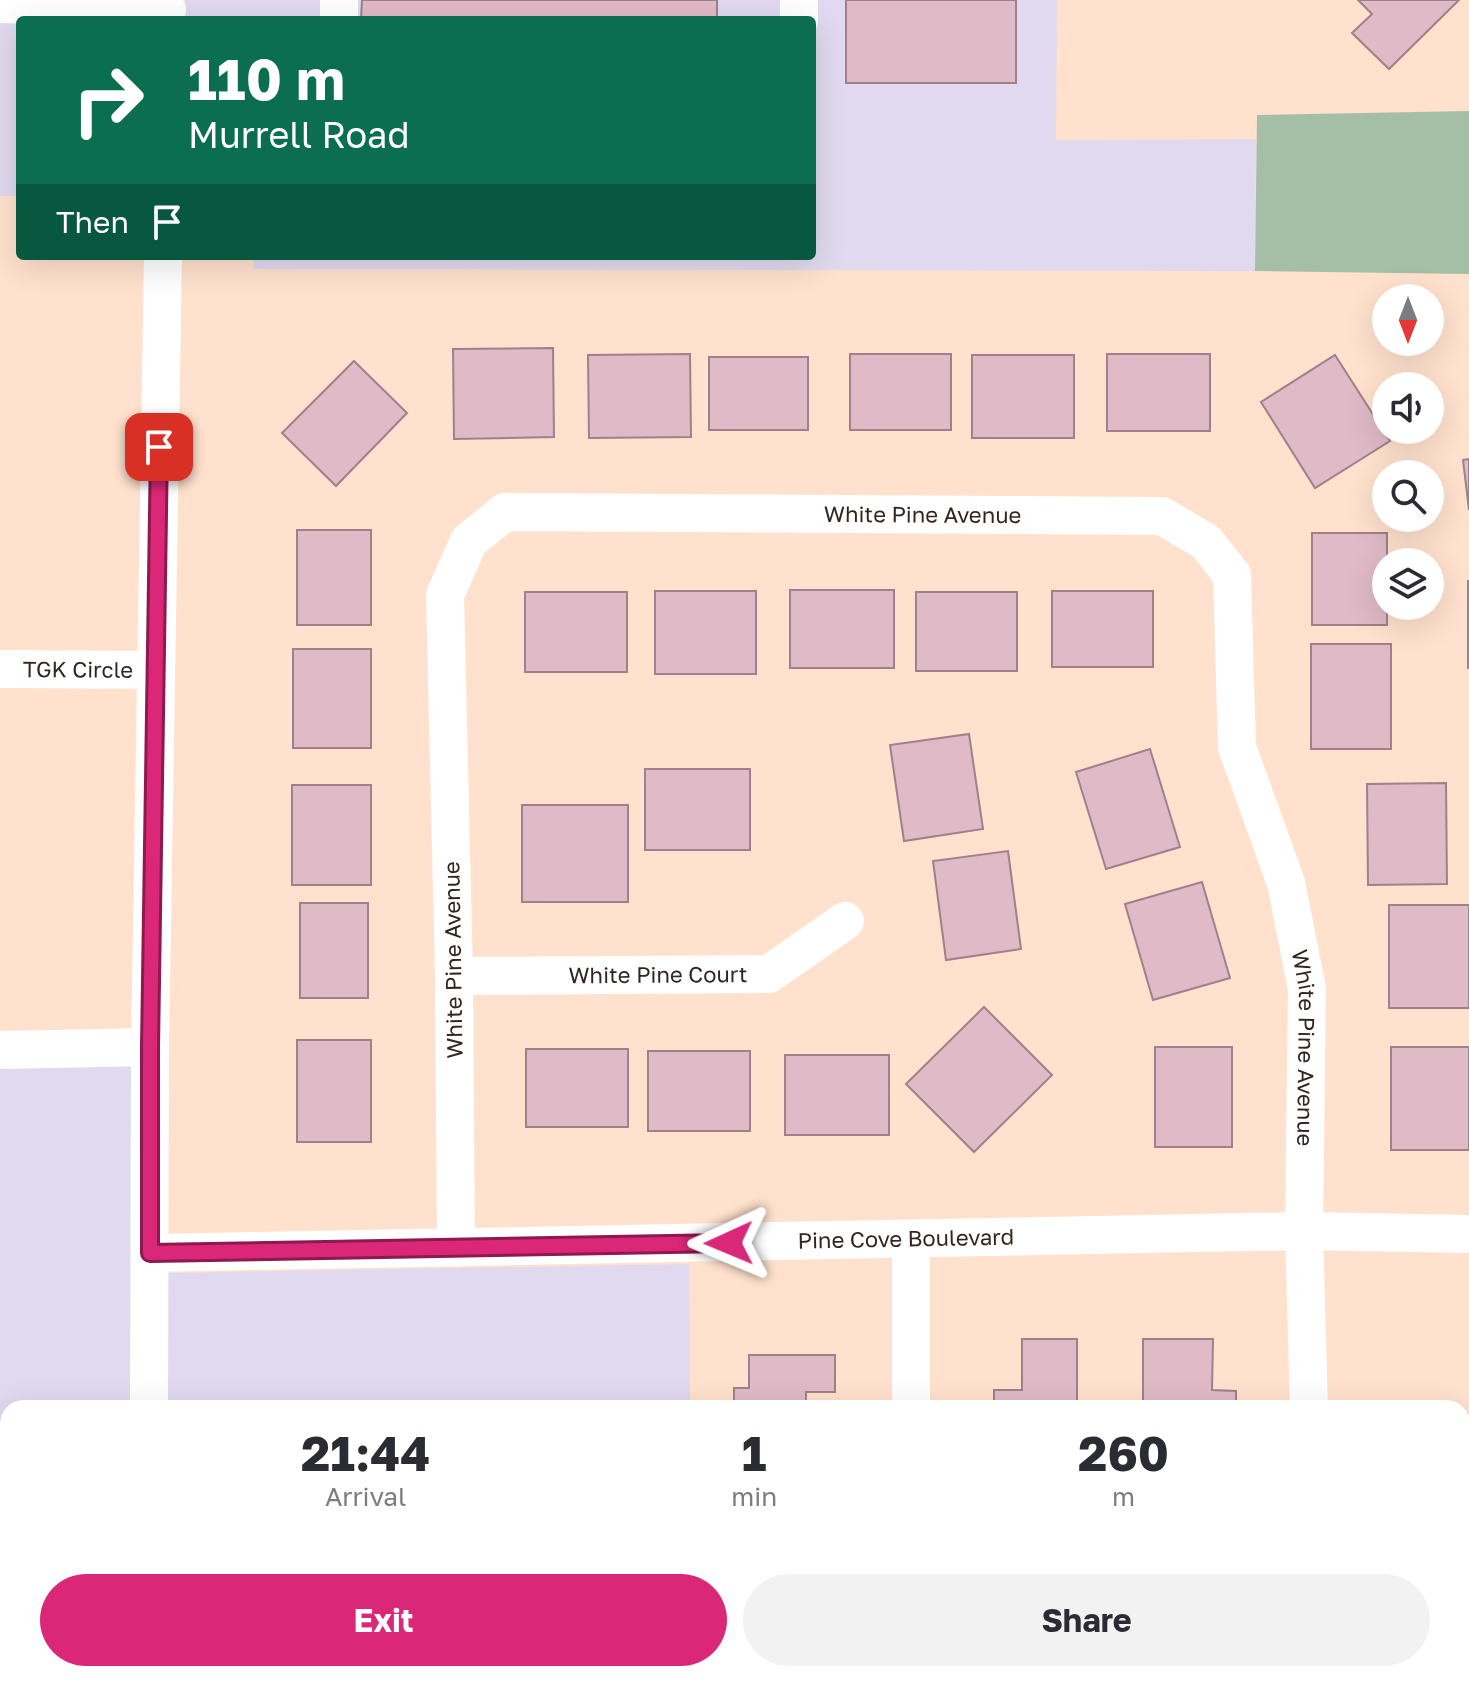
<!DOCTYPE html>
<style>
body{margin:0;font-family:"Golos Text",sans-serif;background:#f2f2f3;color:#2b2b33;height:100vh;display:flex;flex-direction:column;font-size:30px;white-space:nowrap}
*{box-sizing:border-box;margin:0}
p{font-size:26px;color:#7c7c81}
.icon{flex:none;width:44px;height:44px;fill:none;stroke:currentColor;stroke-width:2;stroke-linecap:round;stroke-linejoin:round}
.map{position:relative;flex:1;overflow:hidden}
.side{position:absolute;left:0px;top:1400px;width:1470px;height:282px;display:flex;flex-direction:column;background:#fff;border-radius:24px 24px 0 0;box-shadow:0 8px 32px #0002}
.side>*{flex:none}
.top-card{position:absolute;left:16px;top:16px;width:800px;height:244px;border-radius:8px;box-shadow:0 8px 32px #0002;background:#0b6e4f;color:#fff;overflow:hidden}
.needle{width:52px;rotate:180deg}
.controls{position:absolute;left:1372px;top:284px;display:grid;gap:16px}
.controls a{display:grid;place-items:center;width:72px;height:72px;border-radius:50%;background:#fff;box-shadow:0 8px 32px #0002;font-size:40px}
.pin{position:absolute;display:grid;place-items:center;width:68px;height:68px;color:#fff;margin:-34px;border-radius:16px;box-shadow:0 4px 12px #0006}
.me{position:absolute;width:88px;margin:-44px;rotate:269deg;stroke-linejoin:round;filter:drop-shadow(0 0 6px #0008)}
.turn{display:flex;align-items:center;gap:28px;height:168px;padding:0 40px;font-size:36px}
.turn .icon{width:104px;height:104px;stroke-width:2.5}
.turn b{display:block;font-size:56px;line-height:68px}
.then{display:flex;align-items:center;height:76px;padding:0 40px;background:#0003;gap:16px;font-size:30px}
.eta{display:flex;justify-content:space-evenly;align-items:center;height:136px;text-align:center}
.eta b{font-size:48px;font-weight:700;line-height:56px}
.cta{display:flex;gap:16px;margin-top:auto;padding:16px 40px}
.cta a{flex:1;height:92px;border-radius:48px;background:#db2777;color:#fff;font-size:32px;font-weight:700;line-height:92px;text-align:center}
.cta a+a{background:#f2f2f3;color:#2b2b33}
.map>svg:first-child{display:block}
.commercial{fill:#e1d9ef}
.green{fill:#a5bfa7}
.building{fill:#e1bac7;stroke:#9f808b;stroke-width:2}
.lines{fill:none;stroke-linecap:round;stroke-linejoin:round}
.minor{stroke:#fff;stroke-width:38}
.route-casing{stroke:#8e194d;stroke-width:20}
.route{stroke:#db2777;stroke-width:14}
.labels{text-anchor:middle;stroke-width:7;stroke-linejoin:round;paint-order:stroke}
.street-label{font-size:22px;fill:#322720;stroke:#fff}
</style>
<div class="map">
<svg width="1469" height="1681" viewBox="0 0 1469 1681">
<rect width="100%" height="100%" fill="#ffe1cd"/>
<g class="commercial">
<path d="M0 0 20 20V196H0Z"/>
<path d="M185 0H1057L1056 140 1256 139 1255 271 254 269 253 256H812V20H185Z"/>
<path d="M0 1060H132L131 1408H8V1674H129V1681H0Z"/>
<path d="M689 1264 690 1408H167L168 1273Z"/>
<rect x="165" y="1674" width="527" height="7"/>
</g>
<path class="green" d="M1469 111V274L1255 271 1257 115Z"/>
<g class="building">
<path d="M362 0H717V20H361Z"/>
<rect x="846" y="0" width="170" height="83"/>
<path d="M1358 0H1459L1389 69 1352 33 1372 14Z"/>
<path d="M553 348 554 437 454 439 453 349Z"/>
<path d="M690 354 691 437 589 438 588 355Z"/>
<rect x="850" y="354" width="101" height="76"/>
<rect x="1107" y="354" width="103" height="77"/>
<rect x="972" y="355" width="102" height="83"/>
<path d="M1335 355 1390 441 1315 488 1261 402Z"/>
<rect x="709" y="357" width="99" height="73"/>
<path d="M354 361 407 413 336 486 282 433Z"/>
<path d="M1469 459V510L1463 460Z"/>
<rect x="297" y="530" width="74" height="95"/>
<rect x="1312" y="533" width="75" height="92"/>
<rect x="1468" y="581" width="1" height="87"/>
<rect x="790" y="590" width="104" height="78"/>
<rect x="655" y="591" width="101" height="83"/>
<rect x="1052" y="591" width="101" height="76"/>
<rect x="525" y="592" width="102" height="80"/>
<rect x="916" y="592" width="101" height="79"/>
<rect x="1311" y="644" width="80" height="105"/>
<rect x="293" y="649" width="78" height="99"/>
<path d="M969 734 983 829 904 841 890 745Z"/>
<path d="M1150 749 1180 847 1106 869 1076 772Z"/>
<rect x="645" y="769" width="105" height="81"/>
<path d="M1446 783 1447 884 1368 885 1367 784Z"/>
<rect x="292" y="785" width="79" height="100"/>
<rect x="522" y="805" width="106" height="97"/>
<path d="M1008 851 1021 949 946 960 933 861Z"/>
<path d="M1202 882 1230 978 1153 1000 1125 904Z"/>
<rect x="300" y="903" width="68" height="95"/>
<rect x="1389" y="905" width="80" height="103"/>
<path d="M984 1007 1052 1075 974 1152 906 1084Z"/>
<rect x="297" y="1040" width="74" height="102"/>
<rect x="1155" y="1047" width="77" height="100"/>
<rect x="1391" y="1047" width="78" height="103"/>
<rect x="526" y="1049" width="102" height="78"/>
<rect x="648" y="1051" width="102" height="80"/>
<rect x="785" y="1055" width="104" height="80"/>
<path d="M1022 1339H1077V1408H994V1390H1022Z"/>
<path d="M1143 1339H1213L1212 1390 1236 1391V1408H1143Z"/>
<path d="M749 1355H835V1392H806V1408H734V1388H749Z"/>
<rect x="1462" y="1430" width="7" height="67"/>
<rect x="746" y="1674" width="87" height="7"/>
<rect x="1022" y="1674" width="56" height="7"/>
<path d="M1150 1674H1227L1229 1681H1138L1137 1679Z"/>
<path d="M1290 1674H1321L1331 1678 1330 1681H1287Z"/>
</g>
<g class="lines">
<g class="minor">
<path d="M339 0V20"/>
<path d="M0 4 167 10"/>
<path d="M799 20V0"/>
<path id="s1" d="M0 669 155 670"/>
<path id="s2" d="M454 976 769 974 845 921"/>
<path d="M0 1050 150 1047"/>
<path d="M911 1239V1408"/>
<path id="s3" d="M456 1248 454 976 445 595 469 541 505 512 1162 516 1206 542 1232 575 1237 747 1286 883 1307 989 1304 1231 1309 1408"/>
<path id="s4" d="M150 1253 1304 1231 1469 1234"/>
<path d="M149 1408 150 1047 163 256"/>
<path d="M1462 1612H1469"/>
<path d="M0 1628 8 1629"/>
<path d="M338 1674V1681"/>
<path d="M523 1674 536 1681"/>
<path d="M912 1674V1681"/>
<path d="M147 1681V1674"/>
</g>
</g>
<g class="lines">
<g class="route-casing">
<path id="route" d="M159 447 150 1047V1253L729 1243"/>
</g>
<use href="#route" class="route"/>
</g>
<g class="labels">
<g class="street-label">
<text dy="8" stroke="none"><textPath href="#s3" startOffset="1176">White Pine Avenue</textPath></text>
<text dy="8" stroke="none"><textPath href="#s1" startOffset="78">TGK Circle</textPath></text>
<text transform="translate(453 960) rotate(-91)" y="8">White Pine Avenue</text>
<text dy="8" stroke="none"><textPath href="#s2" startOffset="204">White Pine Court</textPath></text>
<text dy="8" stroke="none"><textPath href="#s3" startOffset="1992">White Pine Avenue</textPath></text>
<text dy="8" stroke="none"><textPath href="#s4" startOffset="756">Pine Cove Boulevard</textPath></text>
</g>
</g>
</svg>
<div class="controls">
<a><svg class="needle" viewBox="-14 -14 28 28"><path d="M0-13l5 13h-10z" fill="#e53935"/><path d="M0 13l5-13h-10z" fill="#7c7c81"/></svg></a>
<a><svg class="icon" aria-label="sound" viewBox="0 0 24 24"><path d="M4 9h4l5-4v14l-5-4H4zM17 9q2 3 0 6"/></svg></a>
<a><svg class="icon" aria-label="search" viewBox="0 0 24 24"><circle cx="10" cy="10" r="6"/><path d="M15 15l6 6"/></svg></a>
<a><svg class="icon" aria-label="layers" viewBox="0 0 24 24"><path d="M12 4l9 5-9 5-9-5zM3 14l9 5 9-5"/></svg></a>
</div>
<div class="pin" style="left:159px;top:447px;background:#d93025"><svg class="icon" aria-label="arrive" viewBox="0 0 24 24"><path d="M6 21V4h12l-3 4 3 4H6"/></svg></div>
<svg class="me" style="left:729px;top:1243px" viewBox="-20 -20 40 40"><path d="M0-17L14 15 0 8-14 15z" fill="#db2777" stroke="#fff" stroke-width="4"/></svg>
<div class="top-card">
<div class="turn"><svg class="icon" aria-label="right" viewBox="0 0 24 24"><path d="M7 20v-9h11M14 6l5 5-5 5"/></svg><div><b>110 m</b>Murrell Road</div></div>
<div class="then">Then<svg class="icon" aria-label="arrive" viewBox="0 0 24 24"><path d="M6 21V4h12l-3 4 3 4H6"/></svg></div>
</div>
<section class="side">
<div class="eta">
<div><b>21:44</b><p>Arrival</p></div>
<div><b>1</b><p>min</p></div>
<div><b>260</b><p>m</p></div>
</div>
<div class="cta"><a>Exit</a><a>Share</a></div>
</section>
</div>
